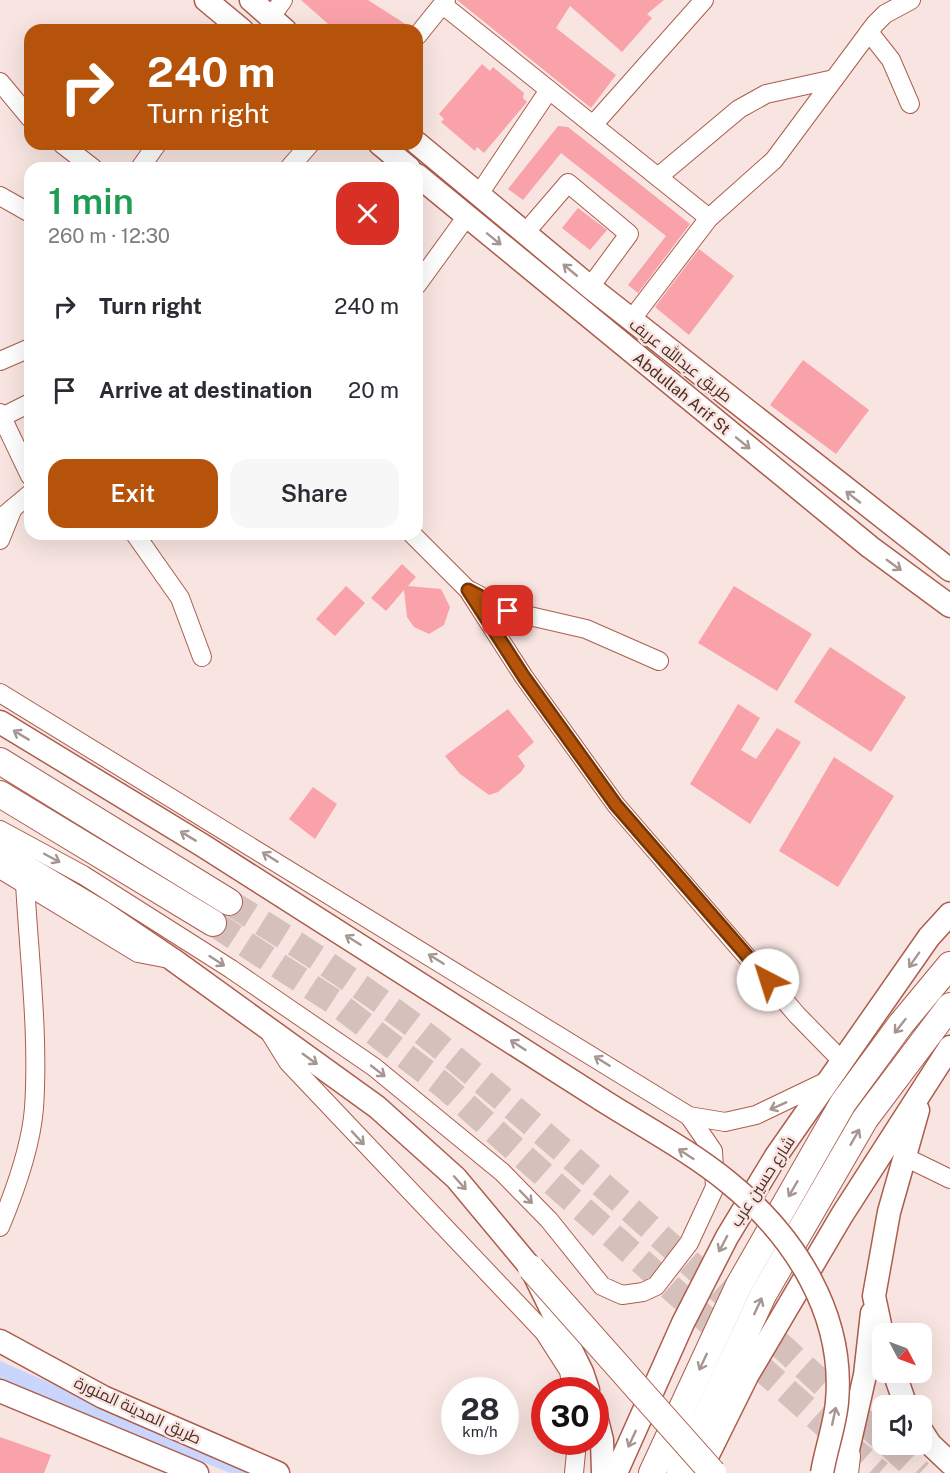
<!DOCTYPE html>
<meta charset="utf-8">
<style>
body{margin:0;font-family:"Public Sans",Cairo,sans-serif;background:#f7f7f7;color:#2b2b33;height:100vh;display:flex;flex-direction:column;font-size:22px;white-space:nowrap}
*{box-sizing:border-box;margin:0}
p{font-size:20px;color:#7c7c81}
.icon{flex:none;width:33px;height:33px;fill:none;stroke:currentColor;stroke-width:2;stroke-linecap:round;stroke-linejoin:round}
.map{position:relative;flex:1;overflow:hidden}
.panel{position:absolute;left:24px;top:162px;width:399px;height:378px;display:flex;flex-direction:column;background:#fff;border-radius:18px;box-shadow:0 6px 24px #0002}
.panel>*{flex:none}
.guide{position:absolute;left:24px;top:24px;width:399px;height:126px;border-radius:18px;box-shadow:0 6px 24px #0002;background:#b45309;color:#fff;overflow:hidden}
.needle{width:39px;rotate:131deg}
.tools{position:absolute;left:872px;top:1323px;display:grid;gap:12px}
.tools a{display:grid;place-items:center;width:60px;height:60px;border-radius:12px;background:#fff;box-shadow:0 6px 24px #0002;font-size:30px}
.speed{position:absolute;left:441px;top:1377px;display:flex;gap:12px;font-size:30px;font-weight:700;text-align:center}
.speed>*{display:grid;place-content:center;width:78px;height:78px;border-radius:50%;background:#fff;box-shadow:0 6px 24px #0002;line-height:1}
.speed small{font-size:15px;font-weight:400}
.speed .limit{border:9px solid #d22;background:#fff;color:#111}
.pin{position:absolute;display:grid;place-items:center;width:51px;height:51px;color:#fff;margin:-26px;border-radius:12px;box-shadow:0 3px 9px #0006}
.me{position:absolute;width:66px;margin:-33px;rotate:320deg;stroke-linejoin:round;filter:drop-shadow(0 0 4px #0008)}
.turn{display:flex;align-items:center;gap:21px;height:126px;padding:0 24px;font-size:27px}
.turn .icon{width:78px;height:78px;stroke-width:2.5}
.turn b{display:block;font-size:42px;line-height:51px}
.round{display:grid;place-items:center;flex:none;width:63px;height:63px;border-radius:18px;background:#f7f7f7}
.summary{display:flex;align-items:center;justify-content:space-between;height:102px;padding:0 24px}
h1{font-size:36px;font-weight:600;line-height:45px;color:#1e9e55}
.button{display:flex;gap:12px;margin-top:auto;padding:12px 24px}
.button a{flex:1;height:69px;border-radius:18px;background:#b45309;color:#fff;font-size:24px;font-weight:600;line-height:69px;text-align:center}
.button a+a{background:#f7f7f7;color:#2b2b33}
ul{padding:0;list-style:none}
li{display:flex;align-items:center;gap:18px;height:84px;padding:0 24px}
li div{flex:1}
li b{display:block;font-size:22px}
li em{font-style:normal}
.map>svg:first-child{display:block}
.green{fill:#cad5fd}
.building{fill:#faa2aa}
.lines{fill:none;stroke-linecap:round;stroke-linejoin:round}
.highway-tunnel{stroke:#d6c0bb;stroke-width:26;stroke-dasharray:26 13;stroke-linecap:butt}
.minor-casing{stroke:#ac5d4c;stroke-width:20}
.major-casing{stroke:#ac5d4c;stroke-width:25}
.highway-casing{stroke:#ac5d4c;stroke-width:28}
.minor{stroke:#fff;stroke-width:18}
.major{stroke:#fff;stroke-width:22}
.highway{stroke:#fff;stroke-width:26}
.major-bridge-casing{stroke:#ac5d4c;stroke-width:25;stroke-linecap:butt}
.highway-bridge-casing{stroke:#ac5d4c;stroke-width:28;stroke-linecap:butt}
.major-bridge{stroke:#fff;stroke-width:22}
.highway-bridge{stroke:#fff;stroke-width:26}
.oneway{stroke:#a69692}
.route-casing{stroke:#753606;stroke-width:15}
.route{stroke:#b45309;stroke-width:10}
.labels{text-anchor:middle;stroke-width:5;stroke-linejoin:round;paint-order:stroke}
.street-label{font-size:16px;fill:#4e2c24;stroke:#f8e5e1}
</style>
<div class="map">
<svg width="950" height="1473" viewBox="0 0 950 1473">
<rect width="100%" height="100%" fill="#f8e5e1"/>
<path class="green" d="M0 1361 258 1473H230L0 1380Z"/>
<g class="building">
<path d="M301 0H368L410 27 408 30H335Z"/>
<path d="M457 0H664L647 14 652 18 622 52 570 6 556 28 616 75 591 108Z"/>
<path d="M482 64 490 71 493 67 524 93 523 98 527 102 484 153 477 147 475 151 441 122 444 119 439 114Z"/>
<path d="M558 126 568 127 690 224 638 293 628 285 666 236 561 153 523 200 508 189Z"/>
<path d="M578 208 607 230 590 250 562 228Z"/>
<path d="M699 249 734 276 689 335 655 307Z"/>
<path d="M803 360 869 410 836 454 770 405Z"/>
<path d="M402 564 416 577 408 586 441 589 450 607 444 625 429 634 414 627 407 617 404 590 386 611 371 598Z"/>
<path d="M346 586 365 603 335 636 316 619Z"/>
<path d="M734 586 812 634 777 691 698 643Z"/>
<path d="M830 647 906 697 871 752 794 702Z"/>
<path d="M738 704 760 718 741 750 756 759 777 728 801 742 750 824 690 784Z"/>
<path d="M508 709 534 742 518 756 525 766 521 772 498 792 489 795 460 774 445 756Z"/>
<path d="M834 757 894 796 838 887 779 851Z"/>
<path d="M313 787 337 804 315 839 289 819Z"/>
<path d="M0 1437 51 1455 44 1473H0Z"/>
</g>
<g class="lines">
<g class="highway-tunnel">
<path d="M229 902C298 945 367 988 431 1039 586 1166 734 1303 882 1438"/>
<path d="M213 923 336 1003 443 1085 879 1473"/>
<path d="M889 1444 920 1473"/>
</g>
<g class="minor-casing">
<g id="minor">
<path d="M443 5 709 218"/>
<path d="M271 17 283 0"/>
<path d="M869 32 891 60 910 104"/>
<path d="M417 36 446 0"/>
<path d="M0 82 30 118"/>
<path d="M593 125 704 0"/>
<path d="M62 144 93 168"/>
<path d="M140 168 157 144"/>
<path d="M289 168 310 144"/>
<path d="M658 177 739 109 766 94 834 79"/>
<path d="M479 194 549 90"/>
<path d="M0 196 30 213"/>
<path d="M525 233 568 183 629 234 590 287"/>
<path d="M417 285 467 216"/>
<path d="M631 320 709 218 774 160 875 24 885 14 911 0"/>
<path d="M0 361 30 348"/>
<path d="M0 413 30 476"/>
<path d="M0 418 30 403"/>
<path d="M0 519 30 494"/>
<path d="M135 534 180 598 202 657"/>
<path d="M412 534 468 590 524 677 616 805 797 1015 843 1062"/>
<path d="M0 540 13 508"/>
<path d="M471 591 508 611 586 629 659 661"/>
<path d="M0 693 689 1116 725 1122 756 1115 829 1080"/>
<path d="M0 830 83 875 231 969 374 1067 502 1172 549 1220 602 1286 622 1295 643 1292 656 1286 689 1243 715 1187 713 1151 689 1116"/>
<path d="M0 869 138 953 169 959"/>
<path d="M270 1033 288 1062 544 1332 569 1371 572 1390"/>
<path d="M905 1157 950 1179"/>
<path d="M0 1227C15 1191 31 1147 34 1108 39 1034 29 957 25 883"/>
<path d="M574 1473 577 1442"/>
</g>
</g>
<g class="major-casing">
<g id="major">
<path d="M206 0 242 30"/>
<path d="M251 0 285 30"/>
<path d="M417 143 590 287 950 570"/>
<path d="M380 144 409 168"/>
<path d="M417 175 870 547 950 606"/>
<path d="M0 722 202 845 602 1100"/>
<path d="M0 851 104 913 172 959 377 1107 456 1178 531 1268 582 1372 588 1390"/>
<path d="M882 1334 874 1296 889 1212 918 1110"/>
<path d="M0 1341 103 1397 278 1473"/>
<path d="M894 1372 906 1406"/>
<path d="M0 1391 197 1473"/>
<path d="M596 1416 602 1440 603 1473"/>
<path d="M921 1430 930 1444 950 1463"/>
<path d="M843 1472 865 1375 872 1313"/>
<path d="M616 1473 683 1323 727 1237 776 1156 929 937 950 914"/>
<path d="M699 1473 747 1376 842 1215 950 1047"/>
</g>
</g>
<g class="highway-casing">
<g id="highway">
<path d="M0 761 229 902"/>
<path d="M0 794 213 923"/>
<path d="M652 1473 739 1285 843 1103 901 1024 950 965"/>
<path d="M680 1473 763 1295 865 1119 950 1006"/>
<path d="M845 1473 847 1456"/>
</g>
</g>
<use href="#minor" class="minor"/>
<use href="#major" class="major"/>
<use href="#highway" class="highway"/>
<g class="major-bridge-casing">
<path id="major-bridge" d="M602 1100C643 1126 690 1151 728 1182 794 1235 845 1314 837 1402 835 1425 826 1449 822 1473"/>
</g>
<g class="highway-bridge-casing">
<path id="highway-bridge" d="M531 1268 713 1473"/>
</g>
<use href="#major-bridge" class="major-bridge"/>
<use href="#highway-bridge" class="highway-bridge"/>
</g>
<defs><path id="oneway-shaft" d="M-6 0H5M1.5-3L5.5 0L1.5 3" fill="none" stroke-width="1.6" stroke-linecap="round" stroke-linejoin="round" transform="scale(1.5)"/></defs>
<g class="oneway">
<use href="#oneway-shaft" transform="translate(494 239) rotate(39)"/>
<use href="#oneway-shaft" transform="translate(570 270) rotate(-140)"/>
<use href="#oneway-shaft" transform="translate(743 443) rotate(39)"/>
<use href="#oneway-shaft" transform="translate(853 497) rotate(-142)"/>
<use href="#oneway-shaft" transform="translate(894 565) rotate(36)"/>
<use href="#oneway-shaft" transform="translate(21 735) rotate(-149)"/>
<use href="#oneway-shaft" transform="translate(188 836) rotate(-149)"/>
<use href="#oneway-shaft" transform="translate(270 857) rotate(-148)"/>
<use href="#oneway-shaft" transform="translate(52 858) rotate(28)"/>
<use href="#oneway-shaft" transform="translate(353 940) rotate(-148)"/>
<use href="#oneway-shaft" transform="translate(436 959) rotate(-148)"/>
<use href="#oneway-shaft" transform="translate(914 960) rotate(125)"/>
<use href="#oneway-shaft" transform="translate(217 961) rotate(33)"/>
<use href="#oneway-shaft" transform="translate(900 1026) rotate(128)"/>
<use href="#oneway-shaft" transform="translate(518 1045) rotate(-147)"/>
<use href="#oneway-shaft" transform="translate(310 1059) rotate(36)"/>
<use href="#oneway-shaft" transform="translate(602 1061) rotate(-148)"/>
<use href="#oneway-shaft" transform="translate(378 1071) rotate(38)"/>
<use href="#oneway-shaft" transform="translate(778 1106) rotate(156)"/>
<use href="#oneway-shaft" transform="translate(855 1137) rotate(-60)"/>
<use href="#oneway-shaft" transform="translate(358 1138) rotate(47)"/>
<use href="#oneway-shaft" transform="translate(686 1154) rotate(-147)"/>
<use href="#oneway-shaft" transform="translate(460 1183) rotate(48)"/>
<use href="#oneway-shaft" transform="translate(793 1189) rotate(120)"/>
<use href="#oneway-shaft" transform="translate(526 1197) rotate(46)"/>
<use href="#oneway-shaft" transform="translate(723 1244) rotate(118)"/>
<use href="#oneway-shaft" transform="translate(758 1306) rotate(-65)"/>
<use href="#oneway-shaft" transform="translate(703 1362) rotate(115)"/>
<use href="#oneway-shaft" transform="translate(834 1416) rotate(-78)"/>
<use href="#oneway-shaft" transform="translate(632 1439) rotate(115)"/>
</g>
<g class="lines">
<g class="route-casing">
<path id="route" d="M508 611 468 590 524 677 616 805 768 980"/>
</g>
<use href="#route" class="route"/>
</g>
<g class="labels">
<g class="street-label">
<text transform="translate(681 360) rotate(38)" y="6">طريق عبدالله عريف</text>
<text transform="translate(682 393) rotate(39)" y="6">Abdullah Arif St</text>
<text transform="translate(762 1181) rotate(-57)" y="6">شارع حسين عرب</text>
<text transform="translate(138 1410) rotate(25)" y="6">طريق المدينة المنورة</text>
</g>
</g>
</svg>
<div class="tools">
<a><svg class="needle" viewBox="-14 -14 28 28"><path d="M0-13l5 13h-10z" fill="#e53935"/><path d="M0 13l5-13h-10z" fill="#7c7c81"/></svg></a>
<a><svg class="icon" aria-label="sound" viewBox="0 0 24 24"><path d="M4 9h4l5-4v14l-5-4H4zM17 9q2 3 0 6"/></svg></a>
</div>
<div class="speed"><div>28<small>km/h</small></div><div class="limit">30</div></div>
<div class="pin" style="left:508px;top:611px;background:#d93025"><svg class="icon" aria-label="arrive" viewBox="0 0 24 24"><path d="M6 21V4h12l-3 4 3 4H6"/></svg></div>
<svg class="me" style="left:768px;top:980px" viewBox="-20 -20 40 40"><circle r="19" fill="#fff"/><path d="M0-13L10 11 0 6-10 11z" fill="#b45309"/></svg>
<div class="guide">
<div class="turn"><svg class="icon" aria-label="right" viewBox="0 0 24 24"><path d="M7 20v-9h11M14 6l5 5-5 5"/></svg><div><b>240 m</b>Turn right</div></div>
</div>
<section class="panel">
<div class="summary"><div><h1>1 min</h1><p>260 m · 12:30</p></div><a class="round" style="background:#d93025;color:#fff"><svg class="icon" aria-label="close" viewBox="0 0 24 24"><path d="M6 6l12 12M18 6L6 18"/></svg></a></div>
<ul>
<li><svg class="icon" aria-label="right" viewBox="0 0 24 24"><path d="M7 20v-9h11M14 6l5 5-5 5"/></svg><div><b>Turn right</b></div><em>240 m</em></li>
<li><svg class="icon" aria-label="arrive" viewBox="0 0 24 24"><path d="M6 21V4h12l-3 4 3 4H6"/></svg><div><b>Arrive at destination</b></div><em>20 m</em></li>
</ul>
<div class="button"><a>Exit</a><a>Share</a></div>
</section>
</div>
